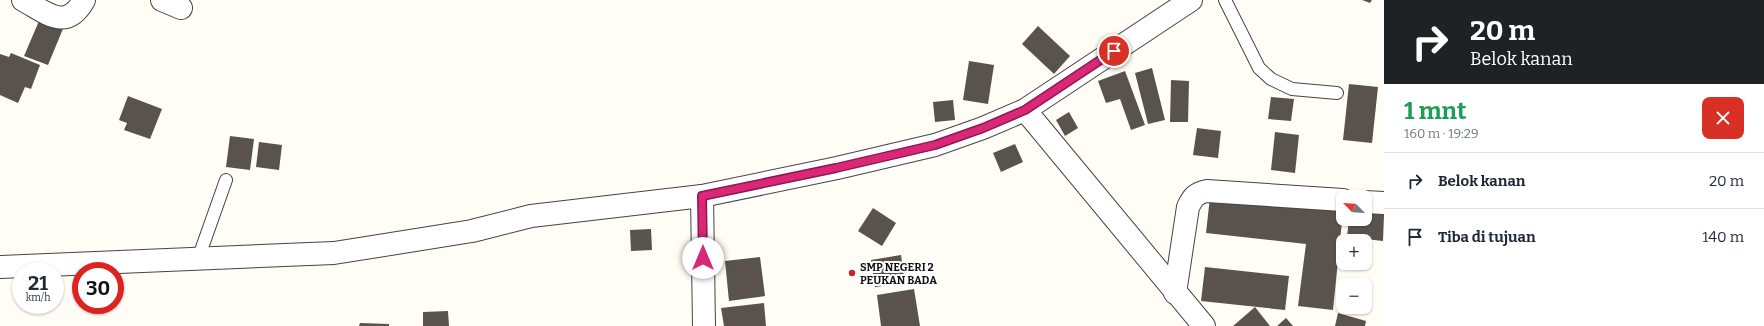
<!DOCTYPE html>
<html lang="id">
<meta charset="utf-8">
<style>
body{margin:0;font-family:Bitter,serif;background:#f2f2f3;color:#1f2937;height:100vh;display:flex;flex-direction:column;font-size:15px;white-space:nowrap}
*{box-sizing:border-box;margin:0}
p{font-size:13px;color:#747a83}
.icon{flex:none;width:22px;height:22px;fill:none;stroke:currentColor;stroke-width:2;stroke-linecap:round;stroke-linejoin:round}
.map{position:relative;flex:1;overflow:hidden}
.side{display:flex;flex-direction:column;background:#fff;width:380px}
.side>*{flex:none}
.banner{background:#202124;color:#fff;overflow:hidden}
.needle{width:26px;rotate:294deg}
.buttons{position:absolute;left:1336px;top:190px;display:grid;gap:8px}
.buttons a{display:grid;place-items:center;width:36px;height:36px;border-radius:8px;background:#fff;box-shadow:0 1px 3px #0004;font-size:20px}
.speed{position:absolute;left:12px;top:262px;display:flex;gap:8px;font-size:20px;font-weight:700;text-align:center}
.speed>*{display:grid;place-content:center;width:52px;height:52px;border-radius:50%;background:#fff;box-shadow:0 1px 3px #0004;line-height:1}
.speed small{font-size:10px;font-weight:400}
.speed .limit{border:6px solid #d22;background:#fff;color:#111}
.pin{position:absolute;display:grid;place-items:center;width:34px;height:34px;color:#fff;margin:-17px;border:2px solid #fff;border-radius:50%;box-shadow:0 1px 4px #0007}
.me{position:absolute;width:44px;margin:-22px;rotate:0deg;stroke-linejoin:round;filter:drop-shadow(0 0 3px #0008)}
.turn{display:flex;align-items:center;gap:14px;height:84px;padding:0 20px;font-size:18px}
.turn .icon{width:52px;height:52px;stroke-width:2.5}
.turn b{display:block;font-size:28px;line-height:34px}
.round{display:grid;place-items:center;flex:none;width:42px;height:42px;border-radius:8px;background:#f2f2f3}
.head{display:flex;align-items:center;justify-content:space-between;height:68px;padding:0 20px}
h1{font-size:24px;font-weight:700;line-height:30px;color:#1e9e55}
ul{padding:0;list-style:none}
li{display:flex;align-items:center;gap:12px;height:56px;padding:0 20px;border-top:1px solid #e0e1e3}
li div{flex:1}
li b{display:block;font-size:15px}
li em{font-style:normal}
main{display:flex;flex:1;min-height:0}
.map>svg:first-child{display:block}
.building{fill:#5a524d}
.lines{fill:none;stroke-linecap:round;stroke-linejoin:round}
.service-casing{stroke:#444;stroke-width:14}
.minor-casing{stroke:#444;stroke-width:24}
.tertiary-casing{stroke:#444;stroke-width:24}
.service{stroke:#fff;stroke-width:12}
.minor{stroke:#fff;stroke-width:22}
.tertiary{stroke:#fff;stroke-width:22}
.route-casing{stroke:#8e194d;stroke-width:10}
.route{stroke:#db2777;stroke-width:7}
.poi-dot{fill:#c4262e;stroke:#fff;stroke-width:1.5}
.labels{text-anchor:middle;stroke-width:4;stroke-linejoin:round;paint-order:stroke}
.poi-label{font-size:11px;font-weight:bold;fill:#111;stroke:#fff;text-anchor:start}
</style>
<main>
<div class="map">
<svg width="1384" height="326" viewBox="0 0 1384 326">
<rect width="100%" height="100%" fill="#fffdf5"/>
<g class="building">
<path d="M1362 0H1372L1370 3Z"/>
<path d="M42 14 65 24 48 65 24 56Z"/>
<path d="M1038 26 1070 56 1054 74 1022 44Z"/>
<path d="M11 53 40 65 31 89 25 87 18 103 0 95V54L9 57Z"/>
<path d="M969 61 994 65 988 104 963 100Z"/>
<path d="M1152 68 1165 120 1148 124 1135 73Z"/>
<path d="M1125 71 1145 125 1131 130 1120 99 1106 103 1098 81Z"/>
<path d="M1171 80 1189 81 1188 122H1170Z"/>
<path d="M1349 84 1378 87 1372 143 1343 140Z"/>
<path d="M128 96 162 109 150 139 124 130 127 123 119 120Z"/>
<path d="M1271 97 1294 99 1291 121 1268 119Z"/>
<path d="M953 100 955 120 935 122 933 102Z"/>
<path d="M1069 112 1078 128 1065 136 1056 120Z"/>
<path d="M1197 128 1221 131 1218 158 1193 155Z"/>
<path d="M1275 132 1299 135 1295 173 1271 170Z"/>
<path d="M230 136 254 139 250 170 226 167Z"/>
<path d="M259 142 282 145 279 170 256 167Z"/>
<path d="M1015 144 1023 162 1001 172 993 153Z"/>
<path d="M1210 197 1343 212 1333 310 1298 306 1306 244 1206 233Z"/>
<path d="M873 208 896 223 882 246 858 231Z"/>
<path d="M1365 213 1384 215 1383 241 1347 237 1349 219H1365Z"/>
<path d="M651 229 652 250 631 251 630 230Z"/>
<path d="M901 255 905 283 875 287 871 260Z"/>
<path d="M760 257 765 296 729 301 725 261Z"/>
<path d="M1205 267 1289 276 1285 310 1201 301Z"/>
<path d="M914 289 920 326H881L877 295Z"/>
<path d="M764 303 766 326H724L721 308Z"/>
<path d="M1255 307 1270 326H1233Z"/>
<path d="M448 311 449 326H423V312Z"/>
<path d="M1338 313 1366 321 1365 326H1335Z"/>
<path d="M1286 318 1293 326H1277Z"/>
<path d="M360 323 389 324V326H359Z"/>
</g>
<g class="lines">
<g class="service-casing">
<g id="service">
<path d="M1225 0 1259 68 1271 79 1292 89 1337 93"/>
<path d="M198 259 226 180"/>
</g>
</g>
<g class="minor-casing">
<g id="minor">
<path d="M23 0C47 13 66 32 84 0"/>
<path d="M162 0 181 8"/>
<path d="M702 196 704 326"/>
<path d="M1365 202 1384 203"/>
<path d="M1175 293 1188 207C1193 197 1196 193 1207 191L1343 200"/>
</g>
</g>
<g class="tertiary-casing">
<g id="tertiary">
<path d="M1025 110 1204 326"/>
<path d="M0 267 334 253 472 231 531 216 702 196 837 168 935 145 983 128 1025 110 1191 0"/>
</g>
</g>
<use href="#service" class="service"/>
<use href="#minor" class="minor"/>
<use href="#tertiary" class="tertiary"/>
</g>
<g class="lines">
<g class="route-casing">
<path id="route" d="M703 258 702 196 836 168 935 145 983 128 1025 110 1114 51"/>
</g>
<use href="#route" class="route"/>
</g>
<circle class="poi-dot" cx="852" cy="273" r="4"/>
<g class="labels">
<g class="poi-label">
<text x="860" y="271">SMP NEGERI 2<tspan x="860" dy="13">PEUKAN BADA</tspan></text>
</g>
</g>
</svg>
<div class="buttons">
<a><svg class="needle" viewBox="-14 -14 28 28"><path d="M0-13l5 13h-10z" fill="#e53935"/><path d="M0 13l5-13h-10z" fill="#747a83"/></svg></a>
<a>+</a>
<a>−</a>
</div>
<div class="speed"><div>21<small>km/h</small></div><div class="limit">30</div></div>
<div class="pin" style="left:1114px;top:51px;background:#d93025"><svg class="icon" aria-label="arrive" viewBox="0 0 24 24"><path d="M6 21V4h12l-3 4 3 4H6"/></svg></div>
<svg class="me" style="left:703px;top:258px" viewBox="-20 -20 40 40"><circle r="19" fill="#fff"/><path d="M0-13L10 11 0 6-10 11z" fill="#db2777"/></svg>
</div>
<section class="side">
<div class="banner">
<div class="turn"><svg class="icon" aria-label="right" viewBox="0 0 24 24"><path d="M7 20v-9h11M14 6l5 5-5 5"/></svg><div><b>20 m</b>Belok kanan</div></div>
</div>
<div class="head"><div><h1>1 mnt</h1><p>160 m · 19:29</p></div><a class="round" style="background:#d93025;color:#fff"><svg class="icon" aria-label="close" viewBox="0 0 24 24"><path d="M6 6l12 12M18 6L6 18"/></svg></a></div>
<ul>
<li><svg class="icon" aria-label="right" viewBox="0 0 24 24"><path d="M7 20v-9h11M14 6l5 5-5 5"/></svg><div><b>Belok kanan</b></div><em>20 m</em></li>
<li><svg class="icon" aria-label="arrive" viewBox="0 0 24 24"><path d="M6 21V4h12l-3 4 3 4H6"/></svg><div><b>Tiba di tujuan</b></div><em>140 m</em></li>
</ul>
</section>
</main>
